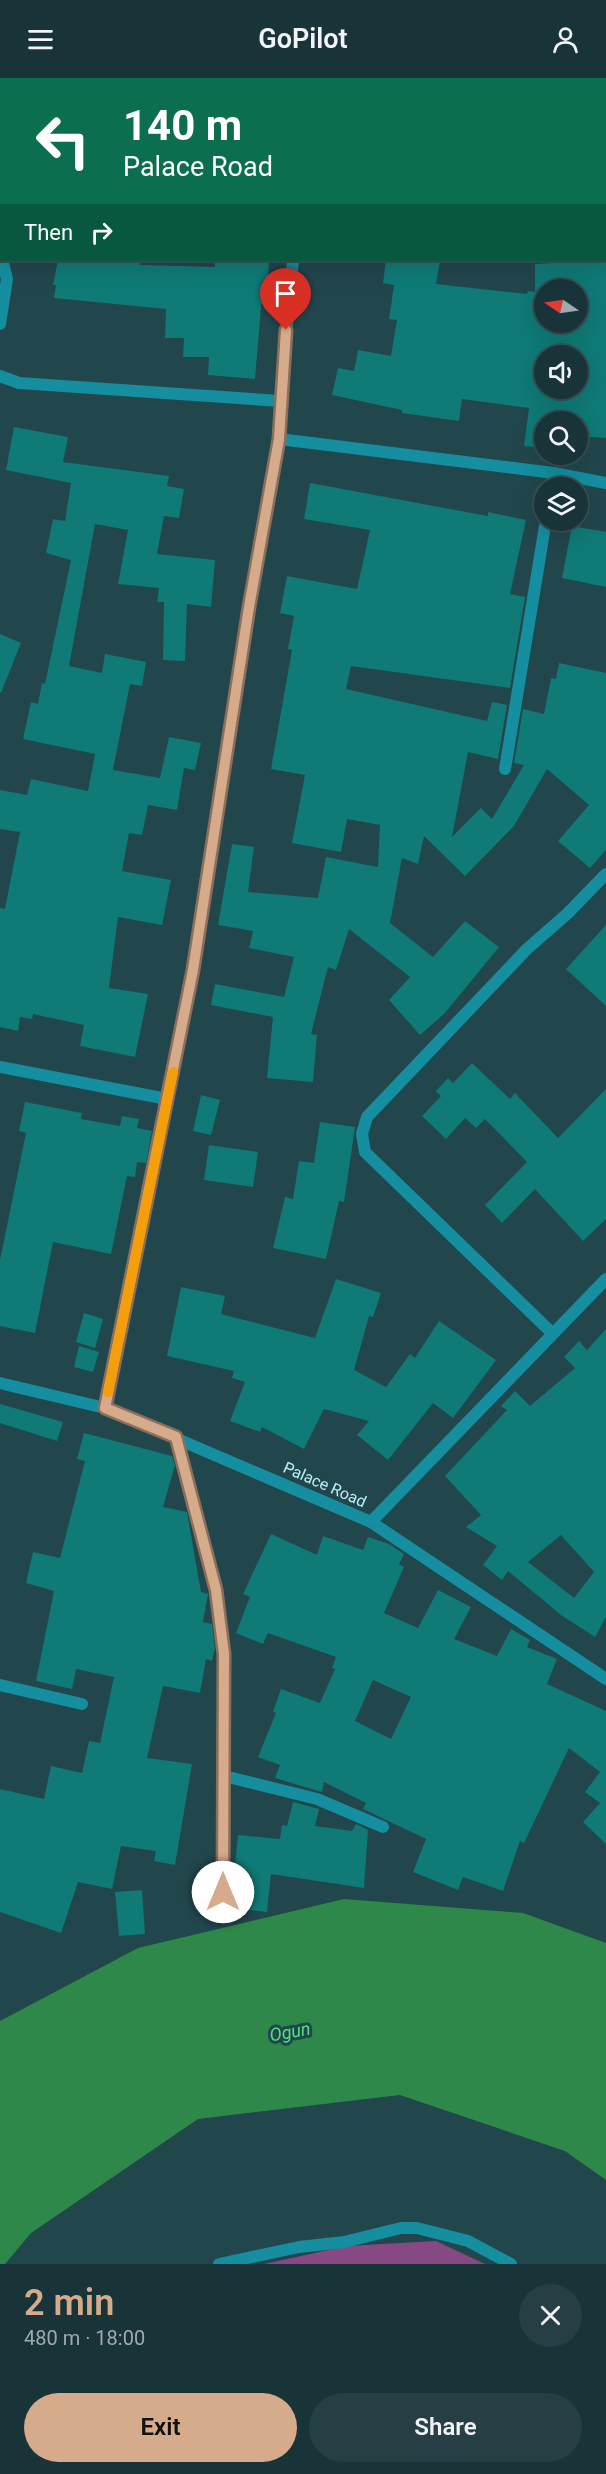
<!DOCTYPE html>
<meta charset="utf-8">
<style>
body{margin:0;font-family:Roboto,sans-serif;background:#263f44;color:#f1f3f6;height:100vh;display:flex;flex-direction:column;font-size:22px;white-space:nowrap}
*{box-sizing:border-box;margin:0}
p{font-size:20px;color:#9faaae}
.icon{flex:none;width:33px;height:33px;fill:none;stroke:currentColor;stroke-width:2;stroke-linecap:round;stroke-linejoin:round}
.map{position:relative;height:2186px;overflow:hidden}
.drawer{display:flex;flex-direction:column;background:#193439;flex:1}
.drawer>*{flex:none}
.banner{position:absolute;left:0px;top:0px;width:606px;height:183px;box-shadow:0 6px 24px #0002,0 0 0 2px #374f53;background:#0b6e4f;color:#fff;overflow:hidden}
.needle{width:39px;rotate:283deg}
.fabs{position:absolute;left:534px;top:201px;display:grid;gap:12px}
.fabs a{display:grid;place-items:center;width:54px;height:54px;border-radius:50%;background:#193439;box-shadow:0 6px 24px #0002,0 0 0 2px #374f53;font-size:30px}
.pin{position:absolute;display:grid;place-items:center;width:51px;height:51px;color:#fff;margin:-62px -26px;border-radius:50% 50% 50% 0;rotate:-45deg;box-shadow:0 0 6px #0007}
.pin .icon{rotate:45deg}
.me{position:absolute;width:66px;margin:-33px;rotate:0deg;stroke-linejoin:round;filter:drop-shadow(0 0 4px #0008)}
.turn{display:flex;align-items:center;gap:21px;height:126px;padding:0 24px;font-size:27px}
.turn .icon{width:78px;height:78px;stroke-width:2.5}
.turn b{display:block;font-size:42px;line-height:51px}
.then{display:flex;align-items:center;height:57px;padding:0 24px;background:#0003;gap:12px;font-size:22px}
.round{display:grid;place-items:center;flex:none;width:63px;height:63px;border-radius:32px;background:#263f44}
.overview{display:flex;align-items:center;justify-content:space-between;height:102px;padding:0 24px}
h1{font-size:36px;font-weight:600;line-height:45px;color:#d6ab8b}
.button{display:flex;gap:12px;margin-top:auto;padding:12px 24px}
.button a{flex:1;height:69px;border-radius:36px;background:#d6ab8b;color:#111;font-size:24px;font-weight:600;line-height:69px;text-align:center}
.button a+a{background:#263f44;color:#f1f3f6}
header{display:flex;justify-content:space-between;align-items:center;height:78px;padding:0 24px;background:#193439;font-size:27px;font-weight:600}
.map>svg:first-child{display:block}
.green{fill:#874983}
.water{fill:#2e8849}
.building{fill:#0f7a76;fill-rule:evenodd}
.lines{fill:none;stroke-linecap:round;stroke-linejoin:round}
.street{stroke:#158e9f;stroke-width:12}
.route-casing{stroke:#8b6f5a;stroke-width:15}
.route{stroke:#d6ab8b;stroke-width:10}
.slow{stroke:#f59e0b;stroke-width:10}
.labels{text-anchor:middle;stroke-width:6;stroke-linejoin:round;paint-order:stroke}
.street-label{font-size:16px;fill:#baeef8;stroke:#21464c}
.water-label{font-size:18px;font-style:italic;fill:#4ee37d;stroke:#21464c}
</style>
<header><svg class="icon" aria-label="menu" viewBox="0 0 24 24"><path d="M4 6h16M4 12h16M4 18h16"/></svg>GoPilot<svg class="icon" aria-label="person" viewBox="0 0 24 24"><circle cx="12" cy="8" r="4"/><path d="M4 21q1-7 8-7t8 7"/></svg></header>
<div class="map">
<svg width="606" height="2186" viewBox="0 0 606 2186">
<rect width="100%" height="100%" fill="#21464c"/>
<path class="green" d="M436 2163 485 2186H264L347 2168Z"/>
<path class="water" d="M344 1821 523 1835 606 1865V2102L565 2073 400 2017 198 2041 31 2155 5 2186H0V1943L138 1870Z"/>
<g class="building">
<path d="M58 182H141L140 187 215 189V182H269L268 206H263L255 301 208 297 209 279H183L184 260H165L166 231 54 220 56 207H53Z"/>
<path d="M386 182H440L436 206 527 216 528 213 535 214V186L606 182V360L578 358V344H544V370L524 368 529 330 462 321 459 343 402 335V332L332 317 338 290 354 293 358 272 391 278 397 242 389 241 394 207 383 205ZM544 212H578V244H544ZM544 278H578V310H544Z"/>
<path d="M14 349 68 359 63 384 169 398 167 408 184 411 179 440 164 438 157 476 215 482 211 529 187 526 185 583 163 582 164 524H157L159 510 118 506 128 452 95 446 69 588 102 595 105 576 146 584 142 608 130 606 113 692 160 700 169 659 201 665 195 692 184 690 177 732 148 727 142 757 129 755 122 793 171 802 162 847 118 839 109 910 148 916 135 979 80 968 84 947 33 936 32 941 20 939 18 953 0 949V830L5 831 20 754 0 751V712L27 717 31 701 88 713 95 676 23 661 31 624 38 626 42 605 45 606 71 482 46 475 53 441 65 443 71 405 6 392Z"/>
<path d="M310 405 488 438V434L526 442 510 516 525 519 510 610 351 588 346 611 487 643 492 624 507 627 498 681 468 674 452 759 481 730 492 741 524 687 514 685 523 631 544 636 551 600 556 601 559 585 606 595V772L590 790 558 763 589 727 547 691 514 748 465 798 424 758 418 786 402 780 390 845 433 879 465 843 499 869 445 935 420 957 389 922 410 899 349 851 336 892 328 889 311 956 317 957 313 1004 267 1000 273 939 211 927 215 906 284 919 294 879 249 870 253 853 218 847 232 766 254 769 248 814 318 820 326 779 378 789 380 747 347 741 341 774 292 765 305 697 271 691 292 572 288 571 294 538 280 535 287 498 357 511 370 452 304 441Z"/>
<path d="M572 448 606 454V509L562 500Z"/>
<path d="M0 556 21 565 1 615 0 614Z"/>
<path d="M606 847V928L566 891Z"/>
<path d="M472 985 510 1021 515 1015 558 1060 606 1011V1141L583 1163 535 1111 502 1145 485 1127 527 1084 485 1041 476 1050 465 1040 446 1061 422 1038 441 1018 436 1013 448 1000 453 1005Z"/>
<path d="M201 1017 220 1022 211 1057 193 1053Z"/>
<path d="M25 1024 82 1035 81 1041 120 1048 122 1038 139 1041 137 1050 152 1053 146 1085 137 1084 135 1099 127 1098 111 1176 53 1164 35 1255 0 1248V1182L26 1055 19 1053Z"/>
<path d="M320 1044 355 1049 344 1124 339 1123 326 1181 273 1170 285 1119 293 1121 299 1083 314 1085Z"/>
<path d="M209 1067 258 1074 253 1109 204 1102Z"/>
<path d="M336 1201 381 1215 373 1239 369 1238 354 1292 386 1309 410 1276 415 1280 439 1243 496 1282 453 1340 433 1325 388 1382 357 1357 369 1343 324 1331 304 1371 262 1349 260 1354 230 1343 245 1304 232 1300 234 1293 167 1278 181 1209 225 1218 221 1236 315 1260Z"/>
<path d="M84 1235 103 1241 95 1270 76 1264Z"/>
<path d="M606 1251V1539L595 1559 561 1537 508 1493 502 1502 483 1487 497 1468 466 1449 481 1437 445 1398 507 1332 501 1328 515 1313 530 1328 575 1290 564 1279 579 1263 587 1272ZM561 1457 594 1494 574 1520 528 1484Z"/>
<path d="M79 1268 99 1274 93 1294 74 1289Z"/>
<path d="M0 1326 63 1344 57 1363 0 1345Z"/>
<path d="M84 1355 172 1378 175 1387 163 1429 187 1434 201 1514 208 1516 203 1544 212 1546 215 1570 212 1583 206 1581 200 1615 163 1608 147 1680 192 1686 175 1787 154 1783 156 1773 121 1768 112 1811 78 1804 61 1855 0 1834V1711L44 1721 51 1688 82 1695 89 1663 100 1665 114 1599 76 1591 72 1611 36 1603 54 1513 26 1505 33 1474 60 1480 85 1383 77 1381Z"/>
<path d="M271 1456 317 1477 323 1458 363 1472 368 1459 389 1466 404 1476 399 1486 404 1489 384 1535 418 1550 438 1512 471 1529 454 1561 497 1578 511 1551 530 1562 527 1569 557 1581 547 1606 606 1633V1766L583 1744 600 1725 585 1714 600 1694 569 1670 524 1765 520 1763 503 1813 463 1799 458 1812 413 1794 426 1761 363 1731 366 1725 324 1704 322 1714 275 1700 280 1687 258 1679 276 1635 273 1634 281 1611 320 1625 335 1591 332 1590 336 1579 268 1555 263 1566 236 1555 250 1519 243 1516ZM373 1602 411 1619 391 1661 355 1643Z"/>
<path d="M293 1724 319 1731 315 1748 352 1753 356 1746 368 1752 364 1810 271 1796 267 1834 231 1830 238 1757 280 1761 282 1747 287 1748Z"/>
<path d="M142 1812 145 1856 119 1858 115 1814Z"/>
</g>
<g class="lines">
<g class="street">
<path d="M305 2V0"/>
<path d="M0 184 3 185 7 201 0 246"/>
<path d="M0 298 19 305 280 323"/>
<path d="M279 361 554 395 606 405"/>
<path d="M551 410 554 395"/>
<path d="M505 691 546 442"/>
<path d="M0 989 167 1021"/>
<path d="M552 1255 365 1074 362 1056 367 1039 527 871 567 836 606 796"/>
<path d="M0 1305 105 1330 371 1444 606 1601"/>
<path d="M105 1330 193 892 249 529 279 361 280 323 293 182"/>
<path d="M176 1359 216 1511 224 1576 223 1838"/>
<path d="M371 1444 606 1201"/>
<path d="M0 1607 82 1626"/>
<path d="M224 1698 317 1721 383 1749"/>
<path d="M219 2186 299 2169 344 2164 401 2150H417L468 2163 511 2186"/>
</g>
</g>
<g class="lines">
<g class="route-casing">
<path id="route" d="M223 1814 224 1576 216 1512 176 1359 105 1330 193 892 249 529 279 361 286 252"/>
</g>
<use href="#route" class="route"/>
<path class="slow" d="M108 1314 173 994"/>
</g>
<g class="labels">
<g class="street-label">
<text transform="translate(325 1406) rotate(24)" y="6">Palace Road</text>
</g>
<g class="water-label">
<text transform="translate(290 1954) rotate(-10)" y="6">Ogun</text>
</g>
</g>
</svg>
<div class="fabs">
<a><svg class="needle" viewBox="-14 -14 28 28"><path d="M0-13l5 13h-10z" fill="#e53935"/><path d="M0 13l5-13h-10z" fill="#9faaae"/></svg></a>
<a><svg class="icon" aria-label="sound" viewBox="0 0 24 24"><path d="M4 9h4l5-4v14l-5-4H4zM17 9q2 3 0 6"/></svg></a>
<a><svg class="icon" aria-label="search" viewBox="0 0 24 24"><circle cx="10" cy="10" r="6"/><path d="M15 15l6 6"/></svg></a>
<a><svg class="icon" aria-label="layers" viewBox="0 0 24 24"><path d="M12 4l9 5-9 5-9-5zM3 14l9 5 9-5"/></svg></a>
</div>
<div class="pin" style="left:286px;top:252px;background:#d93025"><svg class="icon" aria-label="arrive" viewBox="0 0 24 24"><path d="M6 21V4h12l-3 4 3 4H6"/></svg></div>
<svg class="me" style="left:223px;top:1814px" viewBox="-20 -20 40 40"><circle r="19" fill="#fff"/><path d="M0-13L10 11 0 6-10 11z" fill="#d6ab8b"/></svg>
<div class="banner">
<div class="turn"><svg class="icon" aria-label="left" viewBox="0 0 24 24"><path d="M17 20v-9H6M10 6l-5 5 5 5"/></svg><div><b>140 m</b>Palace Road</div></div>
<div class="then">Then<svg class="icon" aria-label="right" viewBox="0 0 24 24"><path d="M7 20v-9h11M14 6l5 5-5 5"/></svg></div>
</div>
</div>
<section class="drawer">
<div class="overview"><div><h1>2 min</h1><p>480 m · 18:00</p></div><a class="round"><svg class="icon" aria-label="close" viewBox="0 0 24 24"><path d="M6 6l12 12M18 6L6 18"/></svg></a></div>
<div class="button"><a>Exit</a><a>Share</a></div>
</section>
